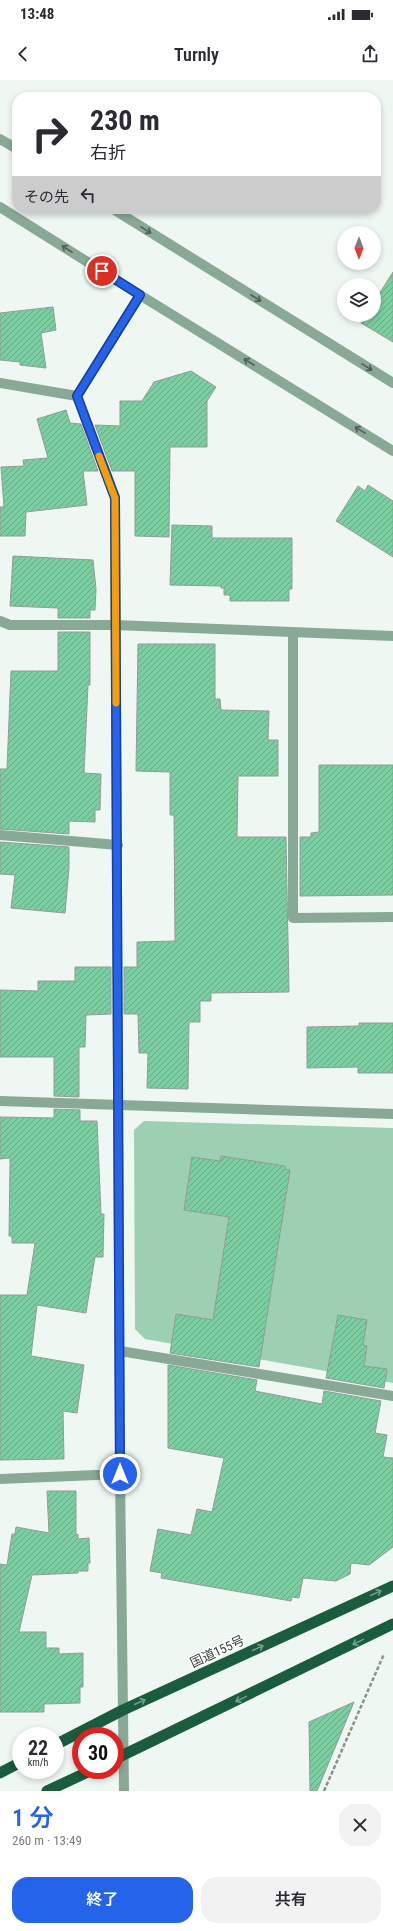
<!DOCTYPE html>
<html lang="ja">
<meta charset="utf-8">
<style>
body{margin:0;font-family:"Roboto Condensed","Noto Sans JP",sans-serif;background:#f2f2f3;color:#2b2b33;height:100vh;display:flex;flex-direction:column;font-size:15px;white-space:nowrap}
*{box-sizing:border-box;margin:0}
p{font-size:13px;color:#7c7c81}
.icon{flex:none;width:22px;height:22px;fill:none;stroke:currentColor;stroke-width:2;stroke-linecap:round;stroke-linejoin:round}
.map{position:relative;height:1711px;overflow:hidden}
.side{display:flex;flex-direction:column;background:#fff;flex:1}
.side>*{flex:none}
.guide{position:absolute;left:12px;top:12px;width:369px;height:122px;border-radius:16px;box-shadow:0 2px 6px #0003;background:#fff;color:#2b2b33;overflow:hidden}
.needle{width:26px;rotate:180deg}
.tools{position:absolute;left:337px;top:146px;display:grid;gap:8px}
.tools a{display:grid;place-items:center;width:44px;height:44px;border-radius:50%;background:#fff;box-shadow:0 2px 6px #0003;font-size:20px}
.speed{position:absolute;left:12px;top:1647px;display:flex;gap:8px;font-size:20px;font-weight:700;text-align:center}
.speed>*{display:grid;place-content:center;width:52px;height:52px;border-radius:50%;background:#fff;box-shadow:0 2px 6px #0003;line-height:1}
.speed small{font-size:10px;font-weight:400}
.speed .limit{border:6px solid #d22;background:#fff;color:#111}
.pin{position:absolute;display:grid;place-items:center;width:34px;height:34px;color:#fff;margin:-17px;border:2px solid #fff;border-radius:50%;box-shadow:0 1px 4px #0007}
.me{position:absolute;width:44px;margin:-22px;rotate:0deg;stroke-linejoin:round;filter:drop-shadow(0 0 3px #0008)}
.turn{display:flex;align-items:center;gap:14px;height:84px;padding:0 12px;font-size:18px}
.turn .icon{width:52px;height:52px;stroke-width:2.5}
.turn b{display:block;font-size:28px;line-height:34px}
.then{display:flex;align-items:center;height:38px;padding:0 12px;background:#0003;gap:8px;font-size:15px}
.round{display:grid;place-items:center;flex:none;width:42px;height:42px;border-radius:16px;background:#f2f2f3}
.head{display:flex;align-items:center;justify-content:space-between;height:68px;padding:0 12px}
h1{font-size:24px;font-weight:600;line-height:30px;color:#2563eb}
.action{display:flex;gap:8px;margin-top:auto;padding:8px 12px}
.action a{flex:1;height:46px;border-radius:16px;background:#2563eb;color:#fff;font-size:16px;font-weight:600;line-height:46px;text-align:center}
.action a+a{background:#f2f2f3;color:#2b2b33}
.status{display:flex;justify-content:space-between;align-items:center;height:28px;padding:0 20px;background:#fff;direction:ltr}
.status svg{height:11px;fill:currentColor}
header{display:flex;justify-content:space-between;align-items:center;height:52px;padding:0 12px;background:#fff;font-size:18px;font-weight:600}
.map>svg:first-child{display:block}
.park{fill:#9dcfb3}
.building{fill:url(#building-hatch);stroke:#949b97}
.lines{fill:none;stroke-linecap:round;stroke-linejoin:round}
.path{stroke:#8c918d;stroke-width:2.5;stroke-dasharray:4 2;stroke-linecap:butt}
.minor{stroke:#88a996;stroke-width:10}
.trunk{stroke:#195c3e;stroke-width:11}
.oneway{stroke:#515d56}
.oneway2{stroke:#759d8b}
.route-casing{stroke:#184099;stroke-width:10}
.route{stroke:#2563eb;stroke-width:7}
.slow{stroke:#f59e0b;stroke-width:7}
.labels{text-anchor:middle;stroke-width:3;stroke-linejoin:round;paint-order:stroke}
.street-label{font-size:13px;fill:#3a3d3b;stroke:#fff}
</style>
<div class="status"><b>13:48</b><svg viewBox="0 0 49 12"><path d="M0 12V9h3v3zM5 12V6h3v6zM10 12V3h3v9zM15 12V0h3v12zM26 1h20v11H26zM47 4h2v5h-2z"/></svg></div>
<header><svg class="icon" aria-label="back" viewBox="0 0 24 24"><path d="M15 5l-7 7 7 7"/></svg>Turnly<svg class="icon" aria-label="share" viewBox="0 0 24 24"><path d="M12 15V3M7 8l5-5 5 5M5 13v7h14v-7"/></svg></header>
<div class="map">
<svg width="393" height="1711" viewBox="0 0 393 1711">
<defs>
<pattern id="building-hatch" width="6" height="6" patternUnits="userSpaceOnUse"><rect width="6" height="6" fill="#7dcda2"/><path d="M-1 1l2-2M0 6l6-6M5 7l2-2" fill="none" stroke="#67a885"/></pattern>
</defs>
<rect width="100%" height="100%" fill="#eff7f2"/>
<path class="park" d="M144 1041 393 1048V1303L145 1259 135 1249 134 1050Z"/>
<g class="building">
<path d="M393 192V262L361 243 366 235H374V222Z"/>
<path d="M53 227 56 250 41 253 46 288 20 285V282L0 280V233Z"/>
<path d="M191 291 216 307 207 321V367H170L169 457 135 456V391H112L95 345 120 346V321H142L154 302Z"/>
<path d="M66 330 70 343 81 344 98 391H83L87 425 26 432 25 456H0V427H4L1 387 24 386 23 380 48 378 37 339Z"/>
<path d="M368 405 393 421V477L336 441 358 406 365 411Z"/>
<path d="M172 445 212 446V458H292V509H289V521H230V515H224V508H221V506L170 505Z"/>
<path d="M13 476 93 480 96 509 95 530H90V538H58V528L10 526Z"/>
<path d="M58 552H90V605H88L84 693 101 694 100 730H95V742L69 741V754L0 749V689H7L11 591H58Z"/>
<path d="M138 564H215V619H220L221 630 269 631 268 660H278V696H238L237 757H286L289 912 211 913V921H200V942H189L188 1009 147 1008 148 973H139L138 934H124V887H137V862L175 861 174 735H170V692L136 691Z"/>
<path d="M319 685H393V815L300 816V757H311V753L319 752Z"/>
<path d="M0 762 69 767V788L65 833 11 828 15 795 0 794Z"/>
<path d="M75 887H111V934L86 935 85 967H79V1017L54 1016V977H0V910L38 911V901H75Z"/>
<path d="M359 943H393V993H358V987L307 988V947L359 946Z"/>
<path d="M54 1029 80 1030V1041H97L101 1134H104L103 1177H95L86 1233 37 1225 31 1276 84 1285 77 1333 63 1331 64 1379 0 1380V1215H27L35 1163H12V1156H9L10 1083V1078L0 1079V1037L54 1038Z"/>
<path d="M221 1076 285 1086V1089L290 1090 259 1287 170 1273 176 1234 213 1240 229 1137 184 1130 192 1077 220 1081Z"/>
<path d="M338 1235 367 1240 363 1265 367 1266 364 1286 387 1289 384 1308 326 1298Z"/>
<path d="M168 1285 257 1300 255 1311 322 1324 324 1311 381 1321 375 1353 387 1355 383 1377 393 1378V1467L369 1485 351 1483 350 1494 336 1501 303 1498 299 1518 292 1517 291 1521 161 1498 162 1493 150 1491 158 1449 191 1455 197 1429 212 1432 224 1378 168 1368Z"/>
<path d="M47 1411H76V1455L78 1454V1459L89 1458 90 1483H88V1491H78V1493L32 1495 19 1552H46V1568H59V1574L83 1573V1607H80V1623L44 1624V1632H0V1484L7 1485 12 1454H15L16 1447 49 1453Z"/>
<path d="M354 1622 317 1711H310L309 1642Z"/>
</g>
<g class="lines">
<path class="path" d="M324 1711 384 1574"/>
<g class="minor">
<path d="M0 59 17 69"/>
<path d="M0 127 140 215 393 371"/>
<path d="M113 129 393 303"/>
<path d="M0 303 77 316"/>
<path d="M0 541 10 545H115L393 556"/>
<path d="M293 553V838L393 837"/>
<path d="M0 755 118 765"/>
<path d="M0 1021 393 1034"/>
<path d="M120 1271 393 1316"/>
<path d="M0 1399 120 1394"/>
<path d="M124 1711 120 1394 115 417 77 316 140 215"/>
</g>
<g class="trunk">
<path d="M55 1665 123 1630 393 1506"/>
<path d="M115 1679 393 1544"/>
<path d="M0 1693 21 1682"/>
<path d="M47 1711 92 1690"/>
</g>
</g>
<defs><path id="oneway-shaft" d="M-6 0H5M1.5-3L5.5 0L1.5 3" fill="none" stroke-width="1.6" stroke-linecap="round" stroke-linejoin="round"/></defs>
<g class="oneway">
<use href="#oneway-shaft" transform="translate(146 150) rotate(32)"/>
<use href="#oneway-shaft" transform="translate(67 169) rotate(-148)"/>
<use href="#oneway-shaft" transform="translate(256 218) rotate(32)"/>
<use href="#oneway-shaft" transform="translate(249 282) rotate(-148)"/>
<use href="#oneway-shaft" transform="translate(367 287) rotate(32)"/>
<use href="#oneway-shaft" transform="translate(360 350) rotate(-148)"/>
</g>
<g class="oneway2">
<use href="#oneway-shaft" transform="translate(376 1513) rotate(-25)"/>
<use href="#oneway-shaft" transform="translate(358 1562) rotate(154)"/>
<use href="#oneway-shaft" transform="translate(258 1568) rotate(-25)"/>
<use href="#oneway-shaft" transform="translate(241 1619) rotate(154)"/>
<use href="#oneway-shaft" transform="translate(140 1622) rotate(-25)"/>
</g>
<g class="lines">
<g class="route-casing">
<path id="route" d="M102 191 140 215 77 316 115 418 120 1394"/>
</g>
<use href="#route" class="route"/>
<path class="slow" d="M99 376 115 418 116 623"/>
</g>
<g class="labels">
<g class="street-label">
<text transform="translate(217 1571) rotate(-25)" y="5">国道155号</text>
</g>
</g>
</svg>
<div class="tools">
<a><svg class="needle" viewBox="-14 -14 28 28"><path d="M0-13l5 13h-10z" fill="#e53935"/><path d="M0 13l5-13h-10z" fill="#7c7c81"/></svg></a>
<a><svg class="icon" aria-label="layers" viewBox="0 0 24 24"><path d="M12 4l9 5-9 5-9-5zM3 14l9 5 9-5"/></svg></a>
</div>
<div class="speed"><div>22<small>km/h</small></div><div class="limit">30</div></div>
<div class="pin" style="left:102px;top:191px;background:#d93025"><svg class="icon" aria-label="arrive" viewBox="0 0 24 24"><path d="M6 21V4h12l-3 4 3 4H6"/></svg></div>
<svg class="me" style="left:120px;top:1394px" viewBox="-20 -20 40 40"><circle r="17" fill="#2563eb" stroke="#fff" stroke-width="3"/><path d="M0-11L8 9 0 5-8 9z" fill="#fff"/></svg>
<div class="guide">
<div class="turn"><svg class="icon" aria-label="right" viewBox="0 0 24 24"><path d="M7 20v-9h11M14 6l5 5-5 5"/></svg><div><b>230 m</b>右折</div></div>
<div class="then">その先<svg class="icon" aria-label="left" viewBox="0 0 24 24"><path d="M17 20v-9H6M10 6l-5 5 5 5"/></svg></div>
</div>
</div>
<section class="side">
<div class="head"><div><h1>1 分</h1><p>260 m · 13:49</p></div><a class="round"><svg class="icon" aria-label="close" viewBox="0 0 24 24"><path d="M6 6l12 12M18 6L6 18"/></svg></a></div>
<div class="action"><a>終了</a><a>共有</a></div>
</section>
